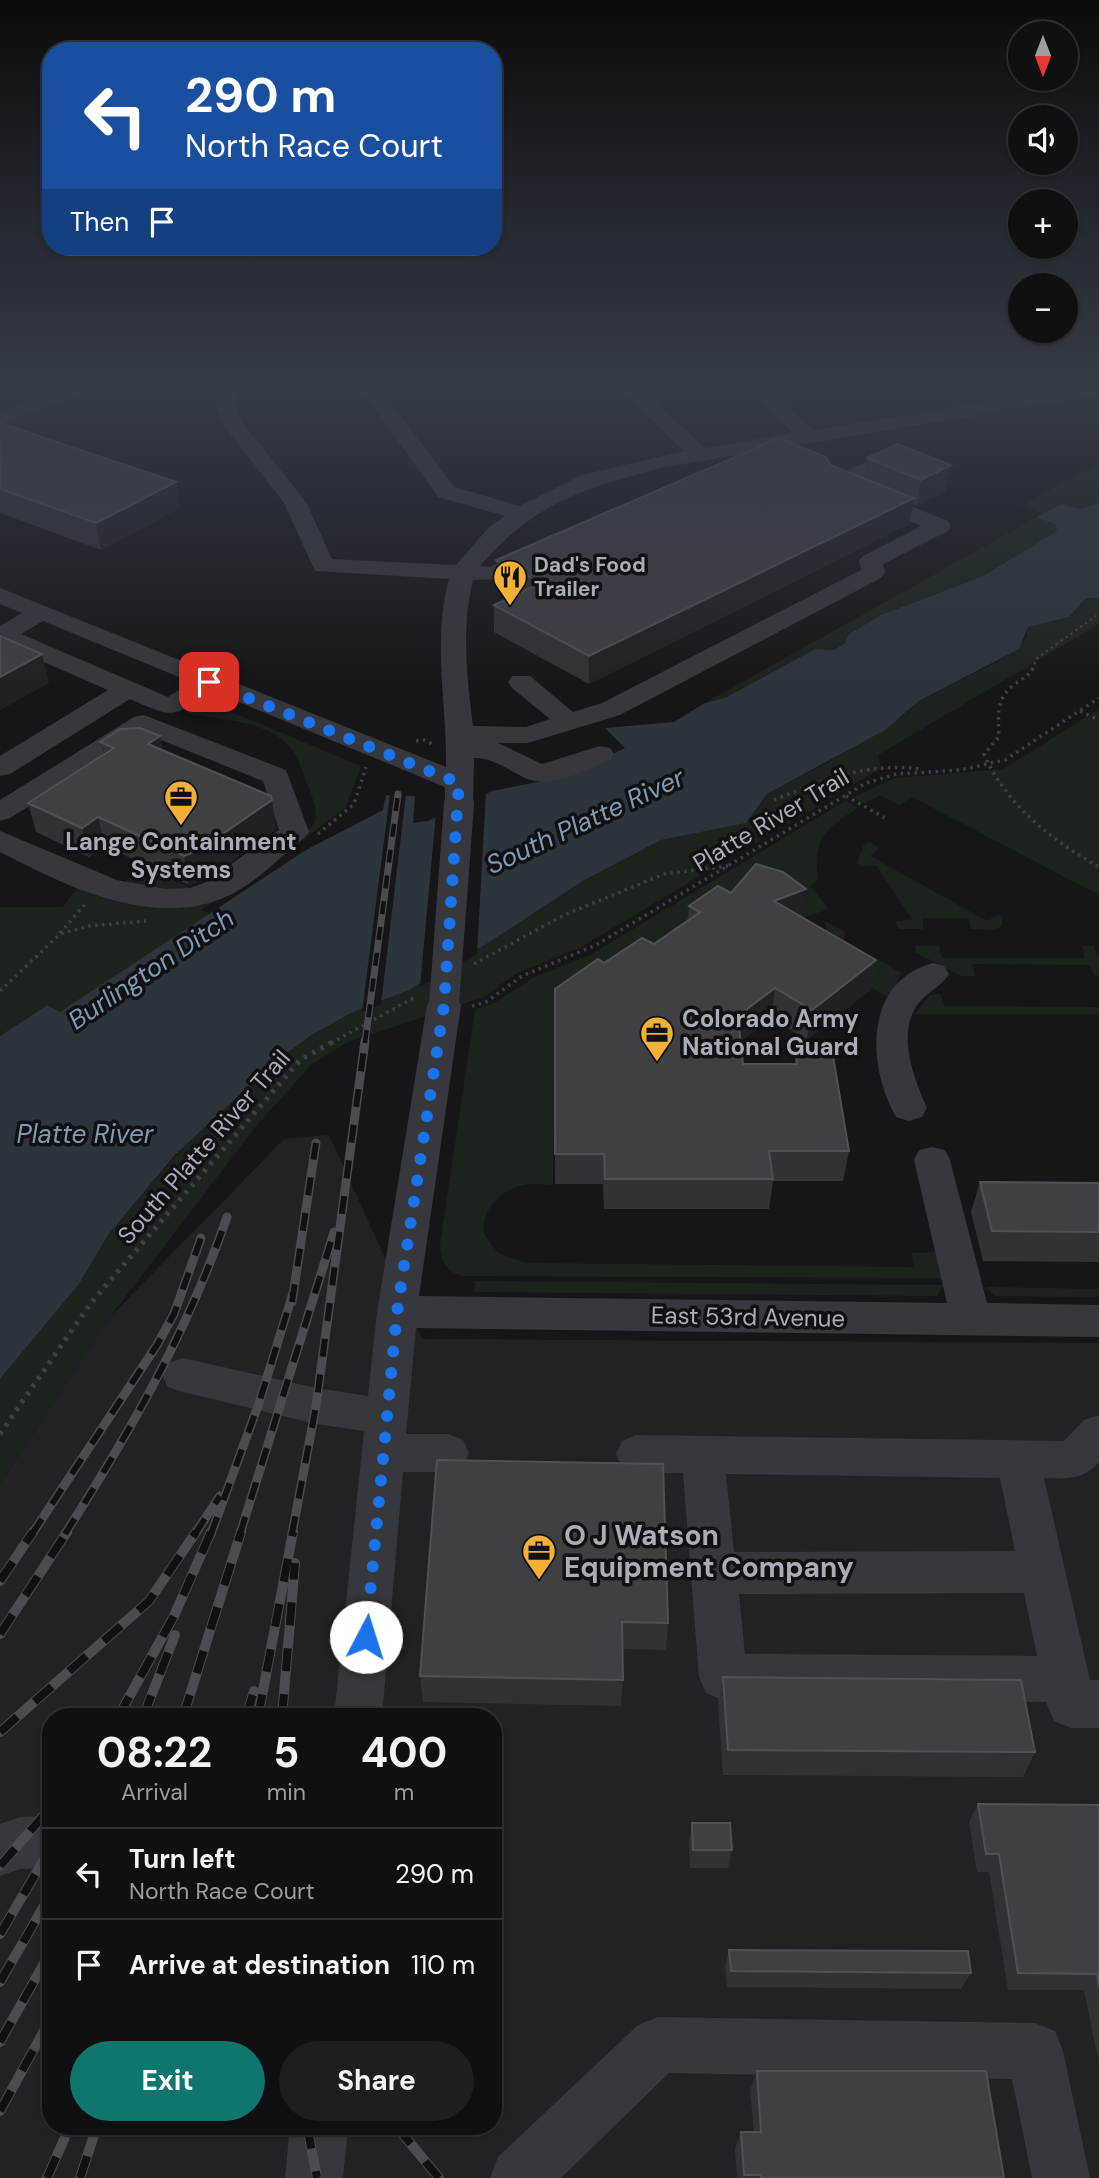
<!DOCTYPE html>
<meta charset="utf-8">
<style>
body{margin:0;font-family:"DM Sans",sans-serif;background:#1e1e20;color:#f1f3f6;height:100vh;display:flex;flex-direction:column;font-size:26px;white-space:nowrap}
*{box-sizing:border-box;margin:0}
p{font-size:23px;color:#9c9d9f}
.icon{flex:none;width:38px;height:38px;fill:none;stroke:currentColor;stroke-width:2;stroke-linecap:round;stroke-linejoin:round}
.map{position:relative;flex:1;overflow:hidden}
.sheet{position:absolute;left:42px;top:1708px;width:460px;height:427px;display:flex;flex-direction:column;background:#101012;border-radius:28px;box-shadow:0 2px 5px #0004,0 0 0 2px #303032}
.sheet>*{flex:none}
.guide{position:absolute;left:42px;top:42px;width:460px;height:214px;border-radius:28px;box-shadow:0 2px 5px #0004,0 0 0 2px #303032;background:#1a4fa0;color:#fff;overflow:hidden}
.needle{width:46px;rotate:180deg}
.fabs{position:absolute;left:1008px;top:21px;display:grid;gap:14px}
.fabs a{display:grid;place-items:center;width:70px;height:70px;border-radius:50%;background:#101012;box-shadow:0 2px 5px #0004,0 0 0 2px #303032;font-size:35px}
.pin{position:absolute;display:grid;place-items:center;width:60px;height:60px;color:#fff;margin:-30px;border-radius:14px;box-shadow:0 4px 10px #0006}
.me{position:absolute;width:77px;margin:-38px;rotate:5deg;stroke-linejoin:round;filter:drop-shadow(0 0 5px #0008)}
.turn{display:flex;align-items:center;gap:24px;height:147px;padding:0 28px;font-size:32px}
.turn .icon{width:91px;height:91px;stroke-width:2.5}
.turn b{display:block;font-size:49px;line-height:60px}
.then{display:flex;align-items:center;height:66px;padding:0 28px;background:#0003;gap:14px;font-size:26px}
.eta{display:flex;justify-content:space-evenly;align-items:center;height:119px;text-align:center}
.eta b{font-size:42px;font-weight:700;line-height:49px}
.action{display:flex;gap:14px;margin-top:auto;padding:14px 28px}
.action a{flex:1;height:80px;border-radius:42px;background:#0f766e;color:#fff;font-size:28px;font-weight:700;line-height:80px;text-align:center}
.action a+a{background:#1e1e20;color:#f1f3f6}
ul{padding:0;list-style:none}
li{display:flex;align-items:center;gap:21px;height:91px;padding:0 28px;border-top:2px solid #303032}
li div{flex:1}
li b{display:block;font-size:26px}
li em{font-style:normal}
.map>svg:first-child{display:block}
.built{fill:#222225;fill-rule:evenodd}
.green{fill:#1c231d}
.water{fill:#2c353c}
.pier{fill:#161618}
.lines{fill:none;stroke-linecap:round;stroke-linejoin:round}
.path-far2{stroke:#3d3f44;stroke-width:2.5;stroke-dasharray:2.5 3.5;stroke-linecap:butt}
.path-far1{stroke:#3d3f44;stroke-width:3.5;stroke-dasharray:2.5 4.5;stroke-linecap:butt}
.path{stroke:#3d3f44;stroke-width:5;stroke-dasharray:3.5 6;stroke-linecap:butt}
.minor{fill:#37383d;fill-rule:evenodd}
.rail-far2-casing{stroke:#4a4c52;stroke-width:7}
.rail-far1-casing{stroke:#4a4c52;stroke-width:9}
.rail-casing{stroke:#4a4c52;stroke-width:10}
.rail-far2{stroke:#111113;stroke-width:4.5;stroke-dasharray:13;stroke-linecap:butt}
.rail-far1{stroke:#111113;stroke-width:6;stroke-dasharray:18;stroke-linecap:butt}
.rail{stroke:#111113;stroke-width:8;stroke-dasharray:23;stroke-linecap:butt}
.minor-bridge{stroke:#37383d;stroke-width:30}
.wall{fill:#323236}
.shaded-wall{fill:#212124}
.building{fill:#3f3f44;stroke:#4f5156;stroke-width:2}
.route{stroke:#1a73e8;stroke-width:12;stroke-dasharray:0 21.6}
.labels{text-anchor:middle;stroke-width:7;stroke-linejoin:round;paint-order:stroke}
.far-poi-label{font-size:21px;font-weight:bold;fill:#a8adb8;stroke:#111113;text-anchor:start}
.street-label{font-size:24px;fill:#a8adb8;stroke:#111113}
.poi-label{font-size:24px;font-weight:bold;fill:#a8adb8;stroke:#111113}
.water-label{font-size:26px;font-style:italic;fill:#7f9bb3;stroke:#111113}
.near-poi-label{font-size:28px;font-weight:bold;fill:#a8adb8;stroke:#111113;text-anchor:start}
</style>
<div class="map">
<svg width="1099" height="2178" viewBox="0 0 1099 2178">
<rect width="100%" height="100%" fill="#161618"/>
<path class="built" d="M329 1135 422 1339 1099 1343V2178H0V1484L110 1317 284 1139ZM51 1717H494V2126H51Z"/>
<g class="green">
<path d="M1099 464V503L1080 509 1061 504 1043 514 1022 505Z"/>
<path d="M1037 517 1057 525V531L983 576 881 615 849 634 845 643 833 650 815 649 727 697 703 704Z"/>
<path d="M1086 598H1099V624L878 755 881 768 581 947 517 973 484 997 348 1042 312 1064 257 1125 110 1317 0 1484V1379L79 1284 108 1235 198 1130 272 1064 313 1034 353 1012 409 990 488 943 581 882 661 840 746 823 767 794 832 760 900 718 919 701 1001 660 1025 640 1028 627 1069 617Z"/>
<path d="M205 701 361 766 346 807 287 852 201 910 209 914 60 1013 46 1005 0 1036V907H63L81 882 191 906 281 852 313 826C320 813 312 796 307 784 303 774 300 763 295 754 275 720 220 720 185 713Z"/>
<path d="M1099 709V895L912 797 899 805 880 795 864 804 854 797 895 778 1003 769Z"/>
<path d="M845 801 858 808C826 828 812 839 818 880L810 886 829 909 597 988 554 1018 553 1185C544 1185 533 1183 524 1185 501 1189 480 1211 484 1234L498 1253 526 1263 914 1267 912 1253 937 1252 942 1278 465 1276C447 1274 441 1262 440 1245L475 1009 494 1003 534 977 590 955Z"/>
<path d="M870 842 879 848 870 856 987 921 998 915 1002 916V926L995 930 971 929 969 918H923V929H899L896 922 912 919 876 865 861 867 857 862 864 844Z"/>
<path d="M147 868 199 892 192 894 122 883Z"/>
<path d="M825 921 845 932 844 940 901 973 891 999 791 942 818 934 817 925 826 930Z"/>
<path d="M916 946H939L942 958H1085L1082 946H1094L1099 958V975H1094L1090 965 972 964 975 976H961L915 952Z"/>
<path d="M940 993 945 1006 1099 1007V1014H915L930 995Z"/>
<path d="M475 1281 944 1285 937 1296 474 1292Z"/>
<path d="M986 1287 1099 1289V1297L995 1296Z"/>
</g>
<path class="water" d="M1099 503V598H1086L1069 617 1028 627 1019 649 919 701 885 730 767 794 746 823 661 840 581 882 488 943 409 990 353 1012 313 1034 272 1064 175 1155 108 1235 79 1284 0 1379V1036L47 1005 60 1012 306 850 383 810 386 795 415 796 413 823 428 821 492 791 568 776 625 748 605 728 674 722 703 704 727 697 815 649 834 650 845 643 849 634 881 615 983 576 1057 531 1056 525 1037 517 1061 504 1080 509Z"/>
<g class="pier">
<path d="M486 792 477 954 420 987 436 813Z"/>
<path d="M390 794H406L381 1004 362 1012Z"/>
</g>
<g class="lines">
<path class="path-far2" d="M1032 670 1037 658 1099 614"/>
<g class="path-far1">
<path d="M1033 668C1029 676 1022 679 1015 684 996 697 998 716 999 737L984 754C1006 805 1052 840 1099 867"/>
<path d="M1080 711 1099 720"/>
<path d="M416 741 424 740 434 745"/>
<path d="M846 796 885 818"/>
<path d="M774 800C823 780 867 762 921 769"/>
<path d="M318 834 354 804 366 767"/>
<path d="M60 933 86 903"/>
<path d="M474 964 564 915 664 874 728 866"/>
<path d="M0 991 60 934 89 926 146 921"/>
<path d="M472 1006 486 1002 522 976 596 945 866 783 897 774 960 770 1005 760 1099 698"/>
<path d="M331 1043 417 996"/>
</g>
<path class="path" d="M0 1434 90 1304 300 1060 334 1041"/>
<g class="minor">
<path d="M66 386H92L89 390 0 426V413Z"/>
<path d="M218 386H237L236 409 242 422 306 502 332 559 456 565 490 526 505 516 438 497 359 386H378L454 487 519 506 582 475 684 451 618 386H638L705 448 793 433 743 386H763L814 430 1084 386H1099V395L665 467C585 488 536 501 480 566L489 567 538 546 546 548 550 553 546 558 501 579 473 580C461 629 467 676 473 726L526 727 550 719 512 688 508 682 512 676H530L573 712 602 703 861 570 859 561 863 556 921 526 828 488 825 483 828 478 876 458 887 464 854 483 948 521 951 526 948 531 883 564 885 573 881 578 620 715 528 743H498L542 764 600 746 610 748 614 754 610 760C585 770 552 790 525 778 506 769 494 758 474 758L473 804 469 810 459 813 449 810 445 804V787L212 691C172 718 175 719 130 699L10 774 0 776V756L108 690 0 643V626L22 613 0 604V588L446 767C447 703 432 642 449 579L315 571 284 503 222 423 216 409ZM43 621 191 682 168 697 21 634Z"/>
<path d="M144 715 286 770 309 832 304 838C280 857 256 883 228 896 154 930 66 886 0 852V831L117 880 165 889 190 888 206 882 279 830 263 781 146 734 10 818 0 821V800L134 717Z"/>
<path d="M933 963 944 966 949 974C941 987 927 992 918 1004 896 1034 914 1078 927 1108L922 1117 909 1121 896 1117C867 1066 863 982 933 963Z"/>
<path d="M444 994 456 997 461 1005 419 1296 947 1303 914 1160 919 1150 932 1147 945 1150 950 1160 987 1303 1099 1305V1337L416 1328 406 1434H448L463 1440 469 1453 463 1466 448 1472H403L382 1717H334L364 1431 316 1424 183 1392 168 1387 162 1375 168 1363 183 1358 316 1388 368 1396 377 1312 427 1005 432 997Z"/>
<path d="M1099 1415V1462C1083 1480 1067 1479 1044 1478L1090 1680H1099V1728H1071L1054 1721 1046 1702 723 1700 706 1693 699 1677 683 1473H637L622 1467 616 1454 622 1441 637 1435 1064 1441 1084 1420ZM726 1474 1000 1478 1015 1551 734 1552ZM1024 1593 1037 1656 745 1654 739 1594Z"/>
<path d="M51 1816V1868L20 1869 0 1876V1824L20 1817Z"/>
<path d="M658 2017 1035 2023 1055 2031 1063 2051 1090 2178H1032L1012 2079 669 2073 561 2178H490L498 2157 638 2025Z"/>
<path d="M290 2126H348L343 2178H285Z"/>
</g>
<g class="rail-far2-casing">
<path id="rail-far2" d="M365 1043 398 794"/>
</g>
<g class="rail-far1-casing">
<g id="rail-far1">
<path d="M292 1302 316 1143"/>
<path d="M32 1534 157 1345 174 1314 201 1238"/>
<path d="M65 1534C130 1432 188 1331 227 1217"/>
<path d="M195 1534 220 1496"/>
<path d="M211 1534 259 1403 293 1293"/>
<path d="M240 1534 334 1232"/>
<path d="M292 1534 316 1406 365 1041"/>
</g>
</g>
<g class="rail-casing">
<g id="rail">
<path d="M0 1581 33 1532"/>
<path d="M0 1634 67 1532"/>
<path d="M118 1717 174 1616 211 1532"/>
<path d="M143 1717 175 1635"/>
<path d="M183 1717 241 1532"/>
<path d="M246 1717 254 1691"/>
<path d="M258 1717 293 1532"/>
<path d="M282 1717 295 1563"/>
<path d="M0 1732 149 1601 196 1532"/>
<path d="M0 1866 51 1807"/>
<path d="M0 1934 51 1848"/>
<path d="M0 1982 51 1894"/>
<path d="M0 2042 51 1951"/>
<path d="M0 2111 51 2018"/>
<path d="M307 2126 317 2178"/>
<path d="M396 2126 439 2178"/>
<path d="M47 2178 70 2126"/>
<path d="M80 2178 97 2126"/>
</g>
</g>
<use href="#rail-far2" class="rail-far2"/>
<use href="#rail-far1" class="rail-far1"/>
<use href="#rail" class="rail"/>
<path class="minor-bridge" d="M444 1005 459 804"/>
</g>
<g class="wall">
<path d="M0 423 176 482 180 508 101 550 0 513Z"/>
<path d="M897 444 946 491 917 506 913 504 909 524 589 684 494 632V605L513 596 497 587 496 560 830 465 864 478 867 458Z"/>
<path d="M160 736 163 751 276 829 205 880 189 885 105 846 89 857 36 832 28 803 103 755 100 742Z"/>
<path d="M689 906 802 917 876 960 870 990 807 1040 771 1018 741 1041 743 1064H795L796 1056 849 1151 843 1181H773L769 1209H604L603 1184H555V989L604 963 654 944 688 921Z"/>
<path d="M980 1182 1099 1183V1262L983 1261 971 1212Z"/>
<path d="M437 1460 668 1623 666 1650 623 1649V1680L621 1706 423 1702 420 1676Z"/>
<path d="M723 1677 1035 1752 1023 1777 723 1775 718 1703Z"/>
<path d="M978 1804 1099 1805V2064L1084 1990H1008L989 1872H977L969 1822Z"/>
<path d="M692 1823 732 1850 728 1868H690L689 1841Z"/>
<path d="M729 1950 971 1973 961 1989 727 1987 725 1966Z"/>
<path d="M757 2071 1004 2178H737L735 2149 741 2132H754L750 2090Z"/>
</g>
<g class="shaded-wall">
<path d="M951 465 946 491 917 506 921 480Z"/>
<path d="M176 482 180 508 101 550 96 523Z"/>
<path d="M914 498 909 524 589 684V656Z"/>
<path d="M42 654 49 683 0 710V677Z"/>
<path d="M160 736 166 765 148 744Z"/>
<path d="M272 800 276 829 205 880 189 885 184 856Z"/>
<path d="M98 817 105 846 89 857 82 828Z"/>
<path d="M806 889 802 919 774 901Z"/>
<path d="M876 960 870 990 807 1040 812 1010Z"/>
<path d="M775 988 771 1018 734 1046 738 1016Z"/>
</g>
<g class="building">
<path d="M0 423 176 482 96 523 0 489Z"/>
<path d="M779 438 826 457 830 465 914 498 589 656 494 605 541 583 496 560Z"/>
<path d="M897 444 951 465 921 480 867 458Z"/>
<path d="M0 636 42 654 0 677Z"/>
<path d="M140 728 160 736 148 744 271 796 272 800 199 850 184 856 98 817 82 828 28 803 114 748 100 742 120 729Z"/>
<path d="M756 864 783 872 806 889 774 901 876 960 812 1010 775 988 738 1016 743 1064H797L796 1056H833L849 1151H769L773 1179H605L604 1154H555V989L598 959 604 963 642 938 654 944 700 912 689 906 718 886 731 893Z"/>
<path d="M980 1182 1099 1183V1232L992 1231Z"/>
<path d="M437 1460 663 1464 668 1623 622 1622 623 1680 420 1676Z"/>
<path d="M723 1677 1021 1680 1035 1752 728 1750Z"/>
<path d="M978 1804 1099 1805V1986L1097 1974 1018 1973 999 1854H986Z"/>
<path d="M692 1823H730L732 1850H693Z"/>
<path d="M729 1950 968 1951 971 1973 731 1971Z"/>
<path d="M757 2071H986L1004 2178H761L760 2175H744L741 2132H761Z"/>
</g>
<linearGradient id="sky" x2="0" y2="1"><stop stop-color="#0c0c0d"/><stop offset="0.56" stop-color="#363c48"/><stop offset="1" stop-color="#363c48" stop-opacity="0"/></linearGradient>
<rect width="1099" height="690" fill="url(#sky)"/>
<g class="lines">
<path class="route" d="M209 682 459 783 444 1005 397 1312 366 1637"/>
</g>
<defs>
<g id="restaurant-pin" transform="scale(1.75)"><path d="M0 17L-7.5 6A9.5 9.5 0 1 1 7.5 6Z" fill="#f2b134" stroke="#111113"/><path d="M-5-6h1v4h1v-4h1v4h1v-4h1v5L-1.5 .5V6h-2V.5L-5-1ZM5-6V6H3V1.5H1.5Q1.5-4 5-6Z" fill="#111"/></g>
<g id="office-pin" transform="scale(1.75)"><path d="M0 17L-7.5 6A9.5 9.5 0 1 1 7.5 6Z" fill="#f2b134" stroke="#111113"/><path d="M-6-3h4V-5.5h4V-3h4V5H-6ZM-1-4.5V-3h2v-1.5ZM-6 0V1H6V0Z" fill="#111"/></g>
</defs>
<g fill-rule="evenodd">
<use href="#restaurant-pin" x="510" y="577"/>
<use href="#office-pin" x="181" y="797"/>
<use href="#office-pin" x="657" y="1033"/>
<use href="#office-pin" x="539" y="1551"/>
</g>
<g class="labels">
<g class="far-poi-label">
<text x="534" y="572">Dad's Food<tspan x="534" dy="24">Trailer</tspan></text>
</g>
<g class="street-label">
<text transform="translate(771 820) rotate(-31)" y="8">Platte River Trail</text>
<text transform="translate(204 1147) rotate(-49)" y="8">South Platte River Trail</text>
<text transform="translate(748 1317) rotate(1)" y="8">East 53rd Avenue</text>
</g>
<g class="poi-label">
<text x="181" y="850">Lange Containment<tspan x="181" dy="28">Systems</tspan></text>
<text x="682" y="1027" text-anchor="start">Colorado Army<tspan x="682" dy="28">National Guard</tspan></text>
</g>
<g class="water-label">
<text transform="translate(585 821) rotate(-25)" y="9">South Platte River</text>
<text transform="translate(151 969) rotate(-34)" y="9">Burlington Ditch</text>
<text x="85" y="1143">Platte River</text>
</g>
<g class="near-poi-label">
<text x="564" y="1545">O J Watson<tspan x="564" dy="32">Equipment Company</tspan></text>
</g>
</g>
</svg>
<div class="fabs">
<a><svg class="needle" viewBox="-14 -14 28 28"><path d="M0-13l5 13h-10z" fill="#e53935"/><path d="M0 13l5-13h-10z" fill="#9c9d9f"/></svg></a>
<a><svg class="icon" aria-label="sound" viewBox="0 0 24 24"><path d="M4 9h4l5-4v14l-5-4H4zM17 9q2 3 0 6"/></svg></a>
<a>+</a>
<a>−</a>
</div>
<div class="pin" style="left:209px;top:682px;background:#d93025"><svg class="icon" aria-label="arrive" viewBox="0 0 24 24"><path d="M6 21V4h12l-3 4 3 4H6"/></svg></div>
<svg class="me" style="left:366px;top:1637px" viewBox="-20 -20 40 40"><circle r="19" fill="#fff"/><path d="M0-13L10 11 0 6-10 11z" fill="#1a73e8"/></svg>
<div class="guide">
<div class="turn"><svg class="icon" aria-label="left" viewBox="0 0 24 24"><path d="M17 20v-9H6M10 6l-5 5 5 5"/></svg><div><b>290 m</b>North Race Court</div></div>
<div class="then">Then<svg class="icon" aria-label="arrive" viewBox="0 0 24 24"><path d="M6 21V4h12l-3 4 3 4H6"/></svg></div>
</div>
<section class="sheet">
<div class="eta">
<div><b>08:22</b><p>Arrival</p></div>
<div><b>5</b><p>min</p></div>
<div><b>400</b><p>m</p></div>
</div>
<ul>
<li><svg class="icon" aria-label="left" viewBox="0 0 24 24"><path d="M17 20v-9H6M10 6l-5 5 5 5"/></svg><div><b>Turn left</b><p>North Race Court</p></div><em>290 m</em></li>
<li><svg class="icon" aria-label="arrive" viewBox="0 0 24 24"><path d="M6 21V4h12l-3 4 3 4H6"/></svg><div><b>Arrive at destination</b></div><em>110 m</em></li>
</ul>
<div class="action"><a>Exit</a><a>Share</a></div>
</section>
</div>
